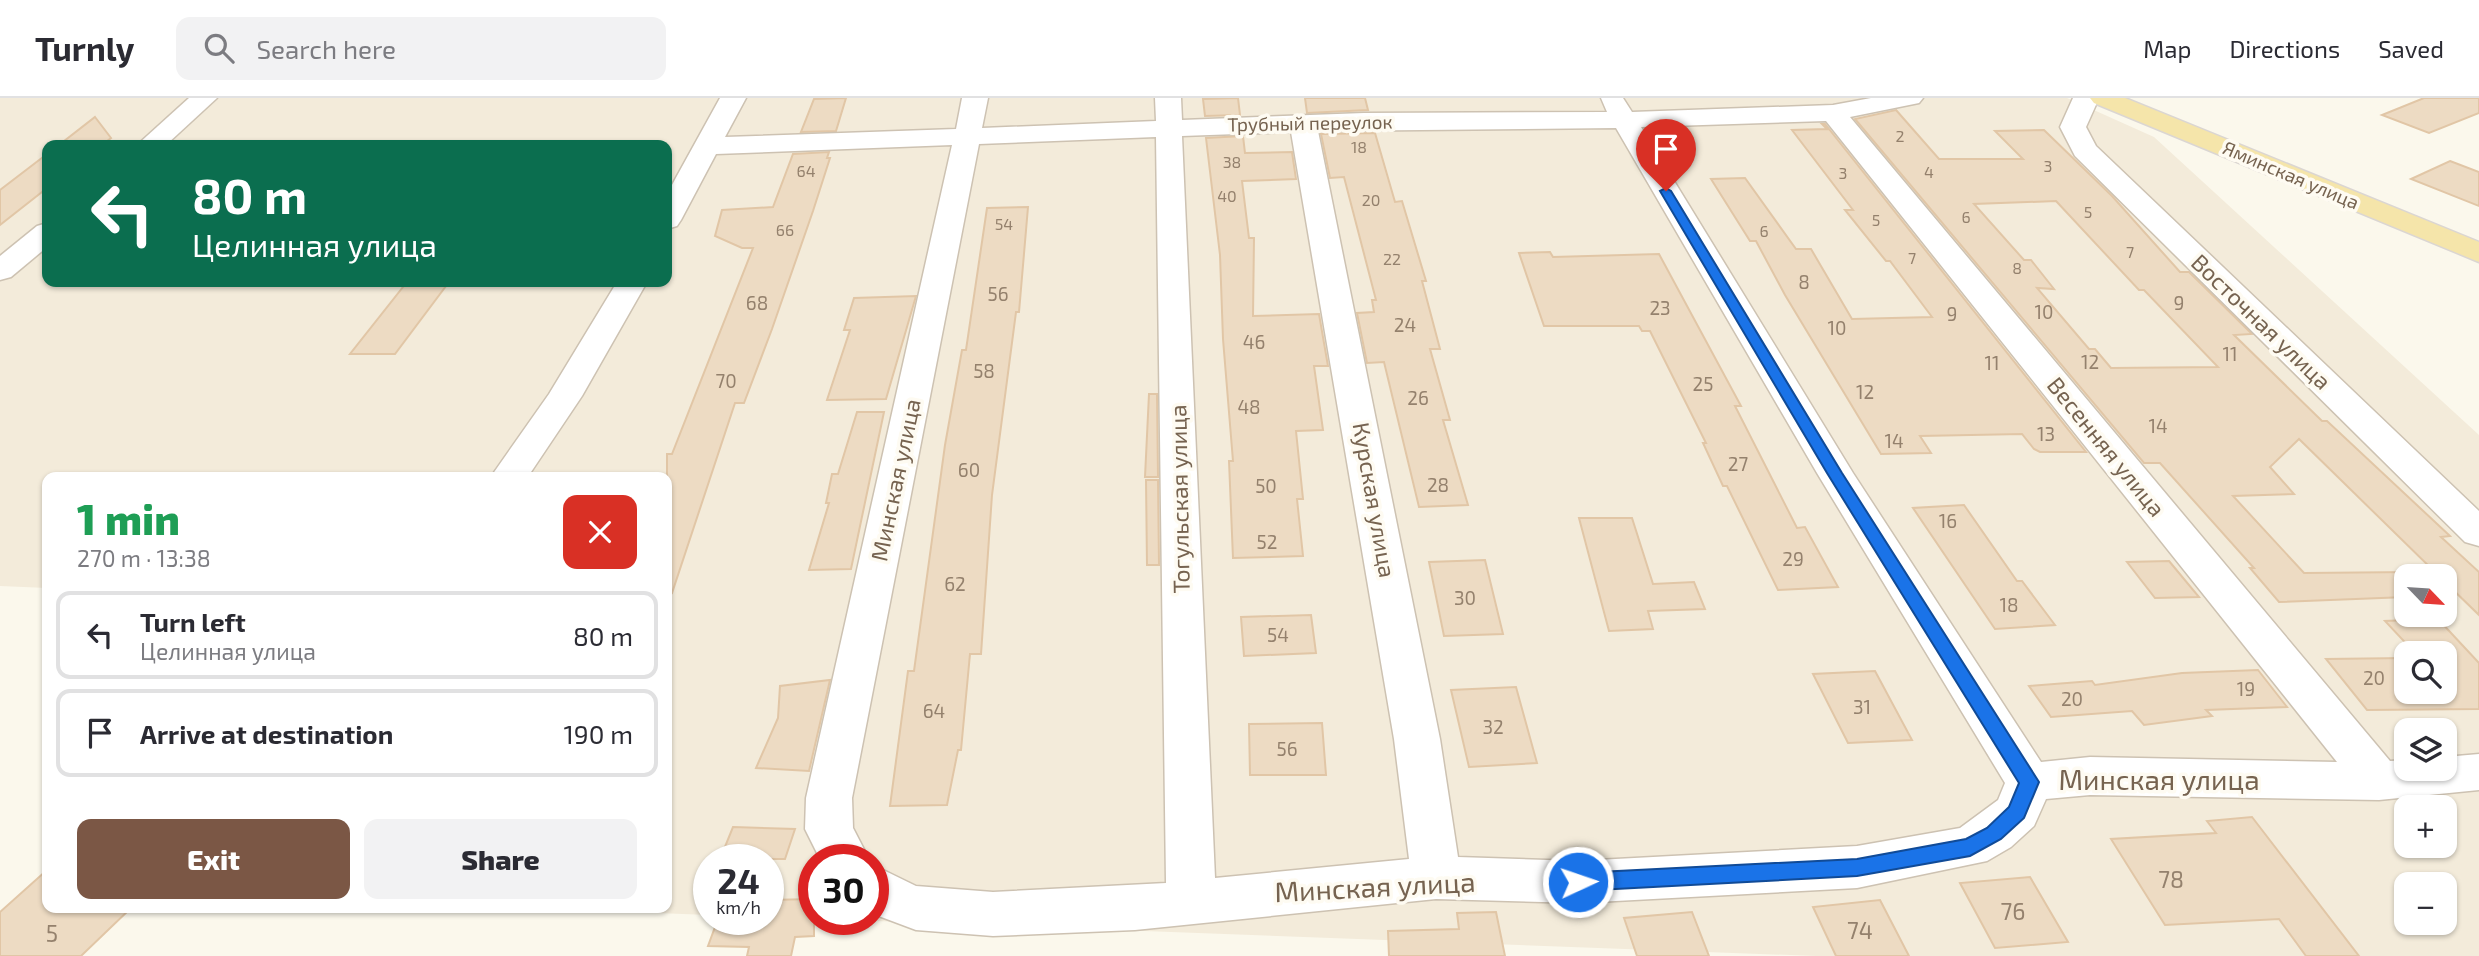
<!DOCTYPE html>
<meta charset="utf-8">
<style>
body{margin:0;font-family:"Exo 2",sans-serif;background:#f2f2f3;color:#2b2b33;height:100vh;display:flex;flex-direction:column;font-size:26px;white-space:nowrap}
*{box-sizing:border-box;margin:0}
p{font-size:23px;color:#7c7c81}
.icon{flex:none;width:38px;height:38px;fill:none;stroke:currentColor;stroke-width:2;stroke-linecap:round;stroke-linejoin:round}
.map{position:relative;flex:1;overflow:hidden}
.drawer{position:absolute;left:42px;top:374px;width:630px;height:441px;display:flex;flex-direction:column;background:#fff;border-radius:14px;box-shadow:0 2px 5px #0004}
.drawer>*{flex:none}
.banner{position:absolute;left:42px;top:42px;width:630px;height:147px;border-radius:14px;box-shadow:0 2px 5px #0004;background:#0b6e4f;color:#fff;overflow:hidden}
.needle{width:46px;rotate:115deg}
.buttons{position:absolute;left:2394px;top:466px;display:grid;gap:14px}
.buttons a{display:grid;place-items:center;width:63px;height:63px;border-radius:14px;background:#fff;box-shadow:0 2px 5px #0004;font-size:35px}
.speed{position:absolute;left:693px;top:746px;display:flex;gap:14px;font-size:35px;font-weight:700;text-align:center}
.speed>*{display:grid;place-content:center;width:91px;height:91px;border-radius:50%;background:#fff;box-shadow:0 2px 5px #0004;line-height:1}
.speed small{font-size:18px;font-weight:400}
.speed .limit{border:10px solid #d22;background:#fff;color:#111}
.pin{position:absolute;display:grid;place-items:center;width:60px;height:60px;color:#fff;margin:-72px -30px;border-radius:50% 50% 50% 0;rotate:-45deg;box-shadow:0 0 7px #0007}
.pin .icon{rotate:45deg}
.me{position:absolute;width:77px;margin:-38px;rotate:87deg;stroke-linejoin:round;filter:drop-shadow(0 0 5px #0008)}
.turn{display:flex;align-items:center;gap:24px;height:147px;padding:0 35px;font-size:32px}
.turn .icon{width:91px;height:91px;stroke-width:2.5}
.turn b{display:block;font-size:49px;line-height:60px}
.round{display:grid;place-items:center;flex:none;width:74px;height:74px;border-radius:14px;background:#f2f2f3}
.summary{display:flex;align-items:center;justify-content:space-between;height:119px;padding:0 35px}
h1{font-size:42px;font-weight:800;line-height:52px;color:#1e9e55}
.cta{display:flex;gap:14px;margin-top:auto;padding:14px 35px}
.cta a{flex:1;height:80px;border-radius:14px;background:#7b5745;color:#fff;font-size:28px;font-weight:800;line-height:80px;text-align:center}
.cta a+a{background:#f2f2f3;color:#2b2b33}
ul{padding:0;list-style:none}
li{display:flex;align-items:center;gap:21px;height:88px;margin:0 14px 10px;padding:0 21px;border:4px solid #e1e1e2;border-radius:14px}
li div{flex:1}
li b{display:block;font-size:26px}
li em{font-style:normal}
header{display:flex;align-items:center;gap:42px;box-sizing:border-box;height:98px;padding:0 35px;background:#fff;border-bottom:2px solid #e1e1e2}
header strong{font-size:33px}
nav{display:flex;gap:38px;margin-inline-start:auto;font-size:24px}
.search{width:490px;height:63px;background:#f2f2f3;display:flex;align-items:center;gap:18px;box-sizing:border-box;padding:0 24px;border-radius:14px;color:#7c7c81;font-size:26px}
.map>svg:first-child{display:block}
.residential{fill:#f3ebda;fill-rule:evenodd}
.building{fill:#eddbc3;stroke:#e1c6a6;stroke-width:2;fill-rule:evenodd}
.lines{fill:none;stroke-linecap:round;stroke-linejoin:round}
.minor-casing{stroke:#cdc2b2;stroke-width:3}
.major-casing{stroke:#dbd6d2;stroke-width:3}
.minor{fill:#fff;fill-rule:evenodd}
.major{fill:#f5e5aa;fill-rule:evenodd}
.route{fill:#1a73e8;stroke:#114b97;stroke-width:2}
.labels{text-anchor:middle;stroke-width:7;stroke-linejoin:round;paint-order:stroke}
.far-number-label{font-size:16px;fill:#94816d}
.far-street-label{font-size:19px;fill:#766350;stroke:#fefbf2}
.number-label{font-size:19px;fill:#94816d}
.street-label{font-size:23px;fill:#766350;stroke:#fefbf2}
.near-number-label{font-size:23px;fill:#94816d}
.near-street-label{font-size:28px;fill:#766350;stroke:#fefbf2}
</style>
<header>
<strong>Turnly</strong>
<div class="search"><svg class="icon" aria-label="search" viewBox="0 0 24 24"><circle cx="10" cy="10" r="6"/><path d="M15 15l6 6"/></svg>Search here</div>
<nav><a>Map</a><a>Directions</a><a>Saved</a></nav>
</header>
<div class="map">
<svg width="2479" height="858" viewBox="0 0 2479 858">
<rect width="100%" height="100%" fill="#fbf8ec"/>
<path class="residential" d="M0 0H2067L2154 39 2479 337V858H1816L768 819V761H709V817L525 810H667V380H47V490L0 488ZM47 47H667V184H47ZM2406 478H2445V516H2406ZM2406 555H2445V593H2406ZM2406 632H2445V670H2406ZM2406 709H2445V747H2406ZM814 761H873V821H814ZM2406 786H2445V824H2406Z"/>
<g class="building">
<path d="M846 0 836 33 801 34 814 1Z"/>
<path d="M1238 0 1240 17 1205 18 1203 1Z"/>
<path d="M1305 0H1365L1368 12 1307 15Z"/>
<path d="M2424 0H2479V15L2429 35 2382 17Z"/>
<path d="M1896 12 1939 61H2023L1995 33 2044 32 2112 98 2180 174H2189L2252 236 2234 237 2322 323H2327L2450 438 2441 439 2479 474V517L2445 484V478H2439L2299 341 2270 369 2294 396 2233 398 2304 475 2413 474V478H2406V499L2279 504 2250 470H2254L2160 365H2144L1855 21ZM2056 103 2139 192H2144L2218 269 2111 270 2095 251H2089L2037 190 2054 191 2031 162H2024L1974 106Z"/>
<path d="M95 19 111 40 102 47H59Z"/>
<path d="M1822 26H1825L2086 354H2040L2034 351 2022 336 1920 338 1931 355 1881 356 1785 197 1756 143H1750L1711 81 1745 80 1796 151H1811L1852 221 1932 219 1890 163H1886L1845 112H1853L1792 32 1827 31Z"/>
<path d="M1375 35 1395 104 1402 103 1426 183H1422L1440 251H1430L1450 322H1443L1468 407 1419 409 1384 264 1367 265 1357 215 1374 214 1372 202H1376L1344 79 1330 80 1321 36Z"/>
<path d="M1243 38 1245 55 1292 54 1296 81 1242 83 1249 140H1254L1253 218 1319 216 1328 268H1314L1323 332 1296 333 1303 401H1297L1303 458 1233 460 1229 363H1233L1223 241 1220 157 1206 40Z"/>
<path d="M829 54 827 60H830L813 113 772 231 744 305H735L672 495 667 494V356H672L753 150H742L715 138 722 112 773 109 793 56Z"/>
<path d="M47 56V90L0 127V92Z"/>
<path d="M2450 63 2479 74V108L2411 81Z"/>
<path d="M1028 109 1019 214H1016L992 397 981 556H970L961 652H958L947 707 890 708 908 573H914L945 347 962 252H966L987 110Z"/>
<path d="M1550 154 1553 159 1659 156 1741 308H1735L1797 430 1805 429 1838 489 1778 492 1727 388H1723L1703 345H1706L1650 233H1642L1639 228H1544L1519 155Z"/>
<path d="M407 184H449L395 256H350Z"/>
<path d="M916 198 886 301 827 302 850 232H844L854 200Z"/>
<path d="M1149 296H1157L1158 379H1145Z"/>
<path d="M857 314H884L851 471 809 472 829 405H826L832 376H838Z"/>
<path d="M1146 382H1158L1159 467H1147Z"/>
<path d="M1964 407 2017 483H2022L2055 527 1995 531 1913 410Z"/>
<path d="M1579 420H1632L1653 486 1694 484 1705 511 1648 513 1653 531 1609 533Z"/>
<path d="M1485 462 1503 536 1444 538 1429 464Z"/>
<path d="M2169 463 2199 499 2155 500 2127 464Z"/>
<path d="M1311 517 1316 555 1244 558 1241 519Z"/>
<path d="M2438 521 2479 565V611L2367 612 2326 561 2406 560V593H2445V555H2415L2385 523Z"/>
<path d="M2258 572 2287 609 2206 612 2212 618 2144 627 2132 613 2051 619 2029 588 2092 583 2095 587 2182 575Z"/>
<path d="M1875 573 1912 642 1848 645 1813 576Z"/>
<path d="M830 582 809 673 756 670 778 620 780 588Z"/>
<path d="M1516 589 1537 665 1469 669 1451 592Z"/>
<path d="M1322 625 1326 677H1250L1249 626Z"/>
<path d="M2252 719 2359 858H2306L2279 821 2165 827 2111 741 2216 735 2207 723Z"/>
<path d="M733 729 795 731 785 761H720Z"/>
<path d="M47 772V810H131L81 858H0V814Z"/>
<path d="M2030 779 2068 844 1995 850 1960 785Z"/>
<path d="M814 801V838L795 839 791 858H747L749 849 708 848 718 821H768V802Z"/>
<path d="M1880 802 1909 858H1836L1813 809Z"/>
<path d="M1496 814 1505 858H1389L1388 833 1459 831 1457 815Z"/>
<path d="M1692 814 1709 858H1637L1624 820Z"/>
</g>
<g class="lines">
<g class="minor-casing">
<g id="minor">
<path d="M189 0H217L166 47H137Z"/>
<path d="M720 0H746L725 39 956 31 962 0H988L982 30 1156 23 1155 0H1181L1182 22 1364 15 1607 14 1601 0H1623L1632 14 1833 7 1871 0H1923L1919 5 1850 19 2390 663 2406 662V670H2445V659L2479 656V692L2379 702 2090 697 2046 701 2034 728 2011 749 1987 763 1857 790 1578 805 1436 801 1135 832 993 838 916 832 876 817 873 815V767L916 788 993 794 1166 785 1156 39 979 46 852 700 853 730 869 761H820L805 731 806 700 952 47 716 56 681 122 677 128 667 131V96ZM1826 23 2337 664 2090 659 2041 664 1853 375 1641 29ZM1616 30 1817 375 2005 685 1998 702 1960 730 1857 748 1578 763 1458 759 1440 641 1318 33ZM1291 34 1394 641 1409 761 1215 780 1182 38Z"/>
<path d="M2073 0H2099L2086 29 2096 48 2479 413V448L2465 444 2075 58 2060 29Z"/>
<path d="M47 125V149L11 179 0 182V158L37 128Z"/>
<path d="M617 184H647L582 298 527 380H490L549 296Z"/>
</g>
</g>
<g class="major-casing">
<path id="major" d="M2090 0H2125L2479 144V164L2094 5Z"/>
</g>
<use href="#minor" class="minor"/>
<use href="#major" class="major"/>
</g>
<path class="route" d="M1666 90 1671 93 1842 375 2039 684 2024 720 2001 741 1970 758 1857 778 1578 793 1571 790 1568 784 1571 778 1578 775 1857 761 1966 741 1987 730 2009 709 2019 685 1827 375 1660 93Z"/>
<g class="labels">
<g class="far-number-label">
<text x="1900" y="44">2</text>
<text x="1359" y="55">18</text>
<text x="1232" y="70">38</text>
<text x="2048" y="74">3</text>
<text x="806" y="79">64</text>
<text x="1929" y="80">4</text>
<text x="1843" y="81">3</text>
<text x="1227" y="104">40</text>
<text x="1371" y="108">20</text>
<text x="2088" y="120">5</text>
<text x="1966" y="125">6</text>
<text x="1876" y="128">5</text>
<text x="1004" y="132">54</text>
<text x="785" y="138">66</text>
<text x="1764" y="139">6</text>
<text x="2130" y="160">7</text>
<text x="1912" y="166">7</text>
<text x="1392" y="167">22</text>
<text x="2017" y="176">8</text>
</g>
<g class="far-street-label">
<text transform="translate(1310 25) rotate(-1)" y="7">Трубный переулок</text>
<text transform="translate(2291 77) rotate(23)" y="7">Яминская улица</text>
</g>
<g class="number-label">
<text x="1804" y="191">8</text>
<text x="998" y="203">56</text>
<text x="757" y="212">68</text>
<text x="2179" y="212">9</text>
<text x="1660" y="217">23</text>
<text x="2044" y="221">10</text>
<text x="1952" y="223">9</text>
<text x="1405" y="234">24</text>
<text x="1837" y="237">10</text>
<text x="1254" y="251">46</text>
<text x="2230" y="263">11</text>
<text x="2090" y="271">12</text>
<text x="1992" y="272">11</text>
<text x="984" y="280">58</text>
<text x="726" y="290">70</text>
<text x="1703" y="293">25</text>
<text x="1865" y="301">12</text>
<text x="1418" y="307">26</text>
<text x="1249" y="316">48</text>
<text x="2158" y="335">14</text>
<text x="2046" y="343">13</text>
<text x="1894" y="350">14</text>
<text x="1738" y="373">27</text>
<text x="969" y="379">60</text>
<text x="1438" y="394">28</text>
<text x="1266" y="395">50</text>
<text x="1948" y="430">16</text>
<text x="1267" y="451">52</text>
<text x="1793" y="468">29</text>
<text x="955" y="493">62</text>
<text x="1465" y="507">30</text>
<text x="2009" y="514">18</text>
<text x="1278" y="544">54</text>
<text x="2374" y="587">20</text>
<text x="2246" y="598">19</text>
<text x="2072" y="608">20</text>
<text x="1862" y="616">31</text>
<text x="934" y="620">64</text>
<text x="1493" y="636">32</text>
<text x="1287" y="658">56</text>
</g>
<g class="street-label">
<text transform="translate(2261 224) rotate(44)" y="8">Восточная улица</text>
<text transform="translate(2106 349) rotate(51)" y="8">Весенняя улица</text>
<text transform="translate(896 382) rotate(-78)" y="8">Минская улица</text>
<text transform="translate(1180 401) rotate(-91)" y="8">Тогульская улица</text>
<text transform="translate(1374 402) rotate(80)" y="8">Курская улица</text>
</g>
<g class="near-number-label">
<text x="2171" y="790">78</text>
<text x="2013" y="822">76</text>
<text x="1860" y="841">74</text>
<text x="52" y="844">5</text>
</g>
<g class="near-street-label">
<text x="2159" y="692">Минская улица</text>
<text transform="translate(1375 789) rotate(-3)" y="10">Минская улица</text>
</g>
</g>
</svg>
<div class="buttons">
<a><svg class="needle" viewBox="-14 -14 28 28"><path d="M0-13l5 13h-10z" fill="#e53935"/><path d="M0 13l5-13h-10z" fill="#7c7c81"/></svg></a>
<a><svg class="icon" aria-label="search" viewBox="0 0 24 24"><circle cx="10" cy="10" r="6"/><path d="M15 15l6 6"/></svg></a>
<a><svg class="icon" aria-label="layers" viewBox="0 0 24 24"><path d="M12 4l9 5-9 5-9-5zM3 14l9 5 9-5"/></svg></a>
<a>+</a>
<a>−</a>
</div>
<div class="speed"><div>24<small>km/h</small></div><div class="limit">30</div></div>
<div class="pin" style="left:1666px;top:93px;background:#d93025"><svg class="icon" aria-label="arrive" viewBox="0 0 24 24"><path d="M6 21V4h12l-3 4 3 4H6"/></svg></div>
<svg class="me" style="left:1578px;top:784px" viewBox="-20 -20 40 40"><circle r="17" fill="#1a73e8" stroke="#fff" stroke-width="3"/><path d="M0-11L8 9 0 5-8 9z" fill="#fff"/></svg>
<div class="banner">
<div class="turn"><svg class="icon" aria-label="left" viewBox="0 0 24 24"><path d="M17 20v-9H6M10 6l-5 5 5 5"/></svg><div><b>80 m</b>Целинная улица</div></div>
</div>
<section class="drawer">
<div class="summary"><div><h1>1 min</h1><p>270 m · 13:38</p></div><a class="round" style="background:#d93025;color:#fff"><svg class="icon" aria-label="close" viewBox="0 0 24 24"><path d="M6 6l12 12M18 6L6 18"/></svg></a></div>
<ul>
<li><svg class="icon" aria-label="left" viewBox="0 0 24 24"><path d="M17 20v-9H6M10 6l-5 5 5 5"/></svg><div><b>Turn left</b><p>Целинная улица</p></div><em>80 m</em></li>
<li><svg class="icon" aria-label="arrive" viewBox="0 0 24 24"><path d="M6 21V4h12l-3 4 3 4H6"/></svg><div><b>Arrive at destination</b></div><em>190 m</em></li>
</ul>
<div class="cta"><a>Exit</a><a>Share</a></div>
</section>
</div>
